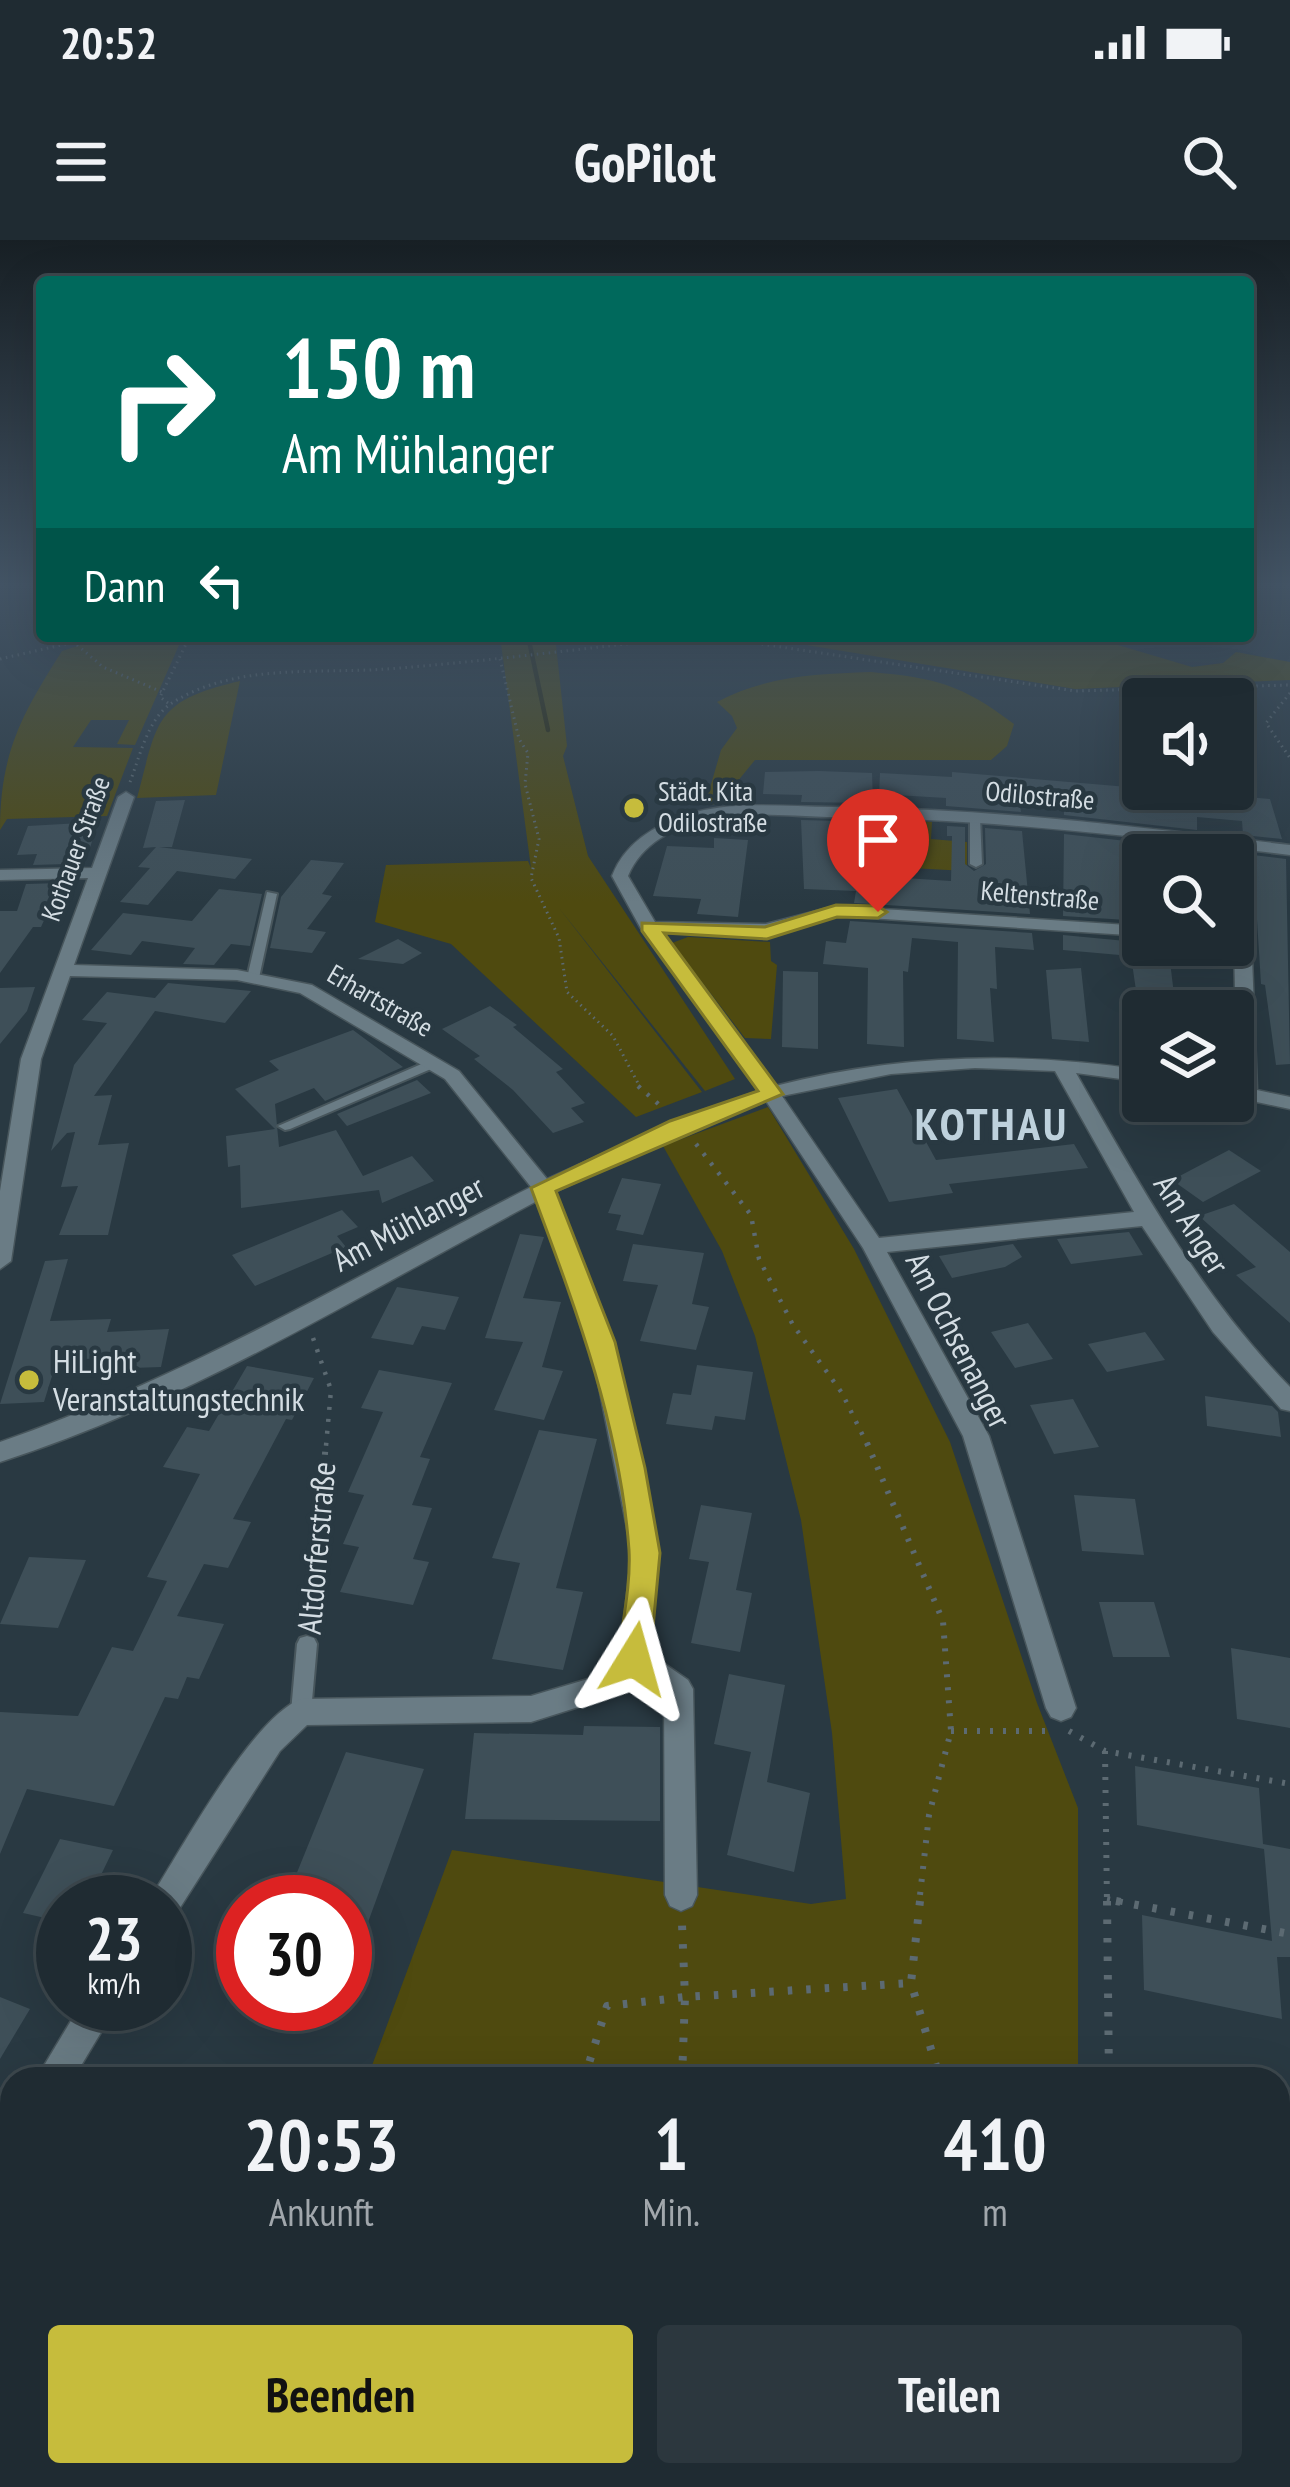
<!DOCTYPE html>
<html lang="de">
<meta charset="utf-8">
<style>
body{margin:0;font-family:"PT Sans Narrow",sans-serif;background:#2c373e;color:#f1f3f6;height:100vh;display:flex;flex-direction:column;font-size:45px;white-space:nowrap}
*{box-sizing:border-box;margin:0}
p{font-size:39px;color:#a1a7ac}
.icon{flex:none;width:66px;height:66px;fill:none;stroke:currentColor;stroke-width:2;stroke-linecap:round;stroke-linejoin:round}
.map{position:relative;flex:1;overflow:hidden}
.details{position:absolute;left:0px;top:1827px;width:1290px;height:420px;display:flex;flex-direction:column;background:#1f2b32;border-radius:36px 36px 0 0;box-shadow:0 12px 48px #0002,0 0 0 3px #3c474d}
.details>*{flex:none}
.hud{position:absolute;left:36px;top:36px;width:1218px;height:366px;border-radius:12px;box-shadow:0 12px 48px #0002,0 0 0 3px #3c474d;background:#00695c;color:#fff;overflow:hidden}
.fabs{position:absolute;left:1122px;top:438px;display:grid;gap:24px}
.fabs a{display:grid;place-items:center;width:132px;height:132px;border-radius:12px;background:#1f2b32;box-shadow:0 12px 48px #0002,0 0 0 3px #3c474d;font-size:60px}
.speed{position:absolute;left:36px;top:1635px;display:flex;gap:24px;font-size:60px;font-weight:700;text-align:center}
.speed>*{display:grid;place-content:center;width:156px;height:156px;border-radius:50%;background:#1f2b32;box-shadow:0 12px 48px #0002,0 0 0 3px #3c474d;line-height:1}
.speed small{font-size:30px;font-weight:400}
.speed .limit{border:18px solid #d22;background:#fff;color:#111}
.pin{position:absolute;display:grid;place-items:center;width:102px;height:102px;color:#fff;margin:-123px -51px;border-radius:50% 50% 50% 0;rotate:-45deg;box-shadow:0 0 12px #0007}
.pin .icon{rotate:45deg}
.me{position:absolute;width:132px;margin:-66px;rotate:8deg;stroke-linejoin:round;filter:drop-shadow(0 0 9px #0008)}
.turn{display:flex;align-items:center;gap:42px;height:252px;padding:0 48px;font-size:54px}
.turn .icon{width:156px;height:156px;stroke-width:2.5}
.turn b{display:block;font-size:84px;line-height:102px}
.then{display:flex;align-items:center;height:114px;padding:0 48px;background:#0003;gap:24px;font-size:45px}
.eta{display:flex;justify-content:space-evenly;align-items:center;height:204px;text-align:center}
.eta b{font-size:72px;font-weight:700;line-height:84px}
.button{display:flex;gap:24px;margin-top:auto;padding:24px 48px}
.button a{flex:1;height:138px;border-radius:12px;background:#c6bc3c;color:#111;font-size:48px;font-weight:700;line-height:138px;text-align:center}
.button a+a{background:#2c373e;color:#f1f3f6}
.status{display:flex;justify-content:space-between;align-items:center;height:84px;padding:0 60px;background:#1f2b32;direction:ltr}
.status svg{height:33px;fill:currentColor}
header{display:flex;justify-content:space-between;align-items:center;height:156px;padding:0 48px;background:#1f2b32;font-size:54px;font-weight:700}
.map>svg:first-child{display:block}
.green{fill:#4f4a0f}
.lines{fill:none;stroke-linecap:round;stroke-linejoin:round}
.stream{stroke:#2a2808;stroke-width:4.5}
.building{fill:#3e4f58}
.lane-casing{stroke:#48565c;stroke-width:4}
.street-casing{stroke:#48565c;stroke-width:3}
.path-far3{stroke:#5c6a72;stroke-width:3;stroke-dasharray:1.5 4.5;stroke-linecap:butt}
.path-far2{stroke:#5c6a72;stroke-width:4.5;stroke-dasharray:3 9;stroke-linecap:butt}
.path-far1{stroke:#5c6a72;stroke-width:6;stroke-dasharray:3 10;stroke-linecap:butt}
.path{stroke:#5c6a72;stroke-width:8;stroke-dasharray:4.5 14;stroke-linecap:butt}
.lane{fill:#6a7c85;fill-rule:evenodd}
.street{fill:#6a7c85;fill-rule:evenodd}
.route{fill:#c6bc3c;stroke:#817a27;stroke-width:3}
.poi-dot{fill:#c6bc3c;stroke:#293942;stroke-width:4.5}
.labels{text-anchor:middle;stroke-width:9;stroke-linejoin:round;paint-order:stroke}
.far-poi-label{font-size:27px;fill:#d4dde3;stroke:#293942;text-anchor:start}
.far-street-label{font-size:27px;fill:#d4dde3;stroke:#293942}
.street-label{font-size:33px;fill:#d4dde3;stroke:#293942}
.poi-label{font-size:33px;fill:#d4dde3;stroke:#293942;text-anchor:start}
.district-label{font-size:45px;font-weight:bold;letter-spacing:3px;fill:#bed1dc;stroke:#293942}
</style>
<div class="status"><b>20:52</b><svg viewBox="0 0 49 12"><path d="M0 12V9h3v3zM5 12V6h3v6zM10 12V3h3v9zM15 12V0h3v12zM26 1h20v11H26zM47 4h2v5h-2z"/></svg></div>
<header><svg class="icon" aria-label="menu" viewBox="0 0 24 24"><path d="M4 6h16M4 12h16M4 18h16"/></svg>GoPilot<svg class="icon" aria-label="search" viewBox="0 0 24 24"><circle cx="10" cy="10" r="6"/><path d="M15 15l6 6"/></svg></header>
<div class="map">
<svg width="1290" height="2247" viewBox="0 0 1290 2247">
<rect width="100%" height="100%" fill="#293942"/>
<g class="green">
<path d="M108 396H183L135 505 117 504 129 480H91L73 507 133 508 107 576 7 579 0 590C0 513 22 474 62 411Z"/>
<path d="M500 396H555L567 506 563 516 588 616 735 839 705 851 559 668 702 852 636 877 451 704 375 682 386 625 528 621 531 628Z"/>
<path d="M752 396H970L1013 405 1094 398 1192 427 1223 423 1236 412 1290 422V440L1075 449Z"/>
<path d="M871 432C936 438 961 444 1014 484L1007 506 991 520H755L737 542V562L705 565 721 510 737 488 732 476 717 462C766 436 815 434 871 432Z"/>
<path d="M240 441 216 555 137 558C158 480 154 461 240 441Z"/>
<path d="M876 578 932 582 931 599 967 602V631L872 626Z"/>
<path d="M688 697 770 702 771 721 777 725 771 799 745 798 672 703Z"/>
<path d="M768 867 854 1009 950 1202 1037 1463 1078 1568V1839H367L452 1610 811 1664 846 1659 832 1493 801 1280 755 1096 722 1011 663 906Z"/>
<path d="M564 2235H1043L1042 2247H570Z"/>
</g>
<g class="lines">
<path class="stream" d="M528 396 548 490"/>
</g>
<g class="building">
<path d="M819 531 872 533 873 563 801 562 802 555 763 554 765 532Z"/>
<path d="M952 532 1270 559 1282 599 1243 595 1242 581 1197 577V590L1064 575V562L1019 559 1021 572 946 566V558L879 554 880 533 952 537Z"/>
<path d="M185 560 172 607H159L252 619 235 639 177 631 148 665 120 662 150 628 138 627 156 607 143 608 156 561Z"/>
<path d="M801 580 874 582V594L855 593 857 644 859 635 951 641 952 596H947V586L965 587V624L974 631 986 624 985 588 1022 591 1030 674 854 663 856 651 804 649Z"/>
<path d="M98 582 89 611 70 612 67 624 33 625 37 614 17 615 28 586Z"/>
<path d="M1064 594 1198 609V615H1143V681L1063 676Z"/>
<path d="M714 598 748 600 738 677 697 674 701 659 653 656 667 606 714 608Z"/>
<path d="M1253 615 1286 619 1290 824 1276 825 1265 745 1261 744Z"/>
<path d="M311 620 344 623 322 654 332 656 307 689 326 692 312 713 270 708 281 657Z"/>
<path d="M61 643 41 687H33L0 733V671H17L26 644Z"/>
<path d="M219 649 262 654 250 706 231 704 214 725 183 724 195 708 142 701 131 715 91 710 123 673 192 681Z"/>
<path d="M850 681 1032 693 1034 710 995 707 997 749 990 748 994 802 957 799 958 702 912 698 908 732 903 731 904 807 867 804 868 728 823 724 826 701 846 703Z"/>
<path d="M1063 695 1168 705 1176 771H1139L1131 716 1063 710Z"/>
<path d="M398 699 422 713 403 724 358 719Z"/>
<path d="M1081 728 1089 802 1052 799 1046 730Z"/>
<path d="M783 731 818 732V809L782 807Z"/>
<path d="M168 743 251 751 225 783 155 771 94 856 112 855 98 905 129 903 108 995H59L78 946 61 947 75 892 67 893 51 911 74 825 107 783 82 780 107 752 155 758Z"/>
<path d="M35 747 27 771 0 804V748Z"/>
<path d="M490 766 517 785 513 787 563 829 556 832 585 863 571 868 584 882 553 893 513 850 474 819 480 816 442 789Z"/>
<path d="M353 790 403 827 325 861 314 848 275 864 279 907 336 890 363 936 412 916 434 941 382 963 379 950 241 968 240 925 228 927 226 896 275 889 235 849 279 830 269 821Z"/>
<path d="M417 840 431 853 347 886 337 874Z"/>
<path d="M897 849 936 920 1074 904 1088 928 949 944 953 953 889 962 838 858Z"/>
<path d="M1229 910 1261 931 1203 962 1172 940Z"/>
<path d="M622 938 661 944 643 995 616 990 621 975 608 973Z"/>
<path d="M1234 964 1290 1012V1083L1236 1035 1256 1027 1199 976Z"/>
<path d="M342 970 358 987 337 996 346 1007 255 1046 232 1015Z"/>
<path d="M1129 992 1143 1015 1071 1024 1057 999Z"/>
<path d="M520 994 544 997 523 1058 561 1062 542 1127 563 1131 544 1180 494 1170 523 1102 485 1098Z"/>
<path d="M633 1004 704 1013 692 1064 709 1067 696 1110 640 1101 658 1045 623 1041Z"/>
<path d="M1013 1004 1022 1017 1005 1027 952 1038 939 1016Z"/>
<path d="M68 1019 50 1081 111 1079 107 1092 169 1089 161 1127 132 1128 135 1117 57 1120 44 1162 0 1164 45 1021Z"/>
<path d="M397 1047 459 1057 445 1090 422 1086 413 1105 371 1098Z"/>
<path d="M1028 1083 1053 1119 1015 1128 991 1092Z"/>
<path d="M1145 1092 1165 1120 1107 1132 1088 1104Z"/>
<path d="M697 1125 753 1132 745 1180 715 1176 712 1190 666 1184 673 1153 691 1155Z"/>
<path d="M247 1126 314 1138 292 1180 286 1179 233 1279 251 1282 228 1328 204 1324 177 1376 224 1384 199 1439 187 1437 178 1459 165 1457 114 1566 27 1549 0 1614V1472L78 1476 112 1407 133 1411 167 1341 147 1337 200 1234 163 1227 187 1187 209 1191Z"/>
<path d="M379 1130 452 1143 420 1217 430 1219 412 1265 432 1268 413 1319 429 1322 413 1365 340 1352 359 1307 343 1304 364 1255 348 1252 383 1172 361 1168Z"/>
<path d="M1205 1156 1272 1166 1278 1172 1281 1197 1207 1186Z"/>
<path d="M1073 1159 1099 1207 1054 1214 1030 1165Z"/>
<path d="M539 1190 597 1199 556 1348 583 1352 563 1430 492 1419 520 1323 492 1318Z"/>
<path d="M1074 1255 1135 1259 1144 1315 1082 1311Z"/>
<path d="M701 1265 752 1273 736 1350 752 1353 740 1412 691 1403 709 1322 689 1319Z"/>
<path d="M29 1317 86 1320 58 1388 0 1384Z"/>
<path d="M1099 1362H1154L1170 1417H1113Z"/>
<path d="M1231 1408 1290 1418V1488L1237 1479Z"/>
<path d="M729 1434 785 1445 767 1542 810 1553 794 1632 727 1615 751 1512 714 1504Z"/>
<path d="M584 1486 660 1487V1581L465 1579 474 1493 583 1495Z"/>
<path d="M346 1512 424 1529 348 1737 345 1662H285Z"/>
<path d="M1135 1526 1259 1548 1263 1604 1290 1609V1717H1277L1282 1779 1144 1750 1142 1675 1272 1701 1264 1609 1137 1585Z"/>
<path d="M60 1599 113 1610 88 1662H63V1682L23 1673Z"/>
<path d="M0 1757 30 1769 0 1819Z"/>
</g>
<g class="lines">
<g class="lane-casing">
<g id="lane">
<path d="M975 574 980 577 982 624 976 627 970 624V577Z"/>
<path d="M267 652 277 654 259 738 253 742 247 738Z"/>
<path d="M433 819 440 823 438 826 290 889 285 890 278 886Z"/>
<path d="M307 1396 314 1398 317 1404 311 1472 308 1478 301 1481 294 1478 291 1472 297 1404 300 1398Z"/>
</g>
</g>
<g class="street-casing">
<g id="street">
<path d="M126 552 134 557 74 725 237 730 312 745 459 831 547 939 678 880 759 851 640 687 612 636C626 600 660 582 696 572 740 561 788 567 833 567 986 568 1138 587 1290 605V615L1248 610 1257 850 1290 857V869L1233 857V845L1237 846 1232 608C1097 592 963 578 827 577 788 576 746 571 707 579 675 586 641 604 628 636L655 682 766 684 836 666 1143 686V696L838 676 766 694 662 693 775 846C898 814 1019 811 1143 830V842L1076 833C1139 944 1200 1055 1290 1147V1171L1281 1169 1213 1092 1142 986 887 1012 989 1196 1076 1468 1071 1477 1061 1481 1051 1477 1046 1468 963 1196 863 1008 766 861 668 899 555 952 614 1102 658 1313 649 1413 688 1440 693 1449 697 1655 692 1666 681 1671 670 1666 665 1655 664 1455 635 1435 607 1458 531 1482 307 1485 280 1511 176 1674 165 1679V1662H149L154 1652C184 1605 253 1477 301 1459L531 1456 588 1439 620 1413 632 1313 590 1102 537 961C361 1054 191 1161 0 1222V1202C187 1137 355 1036 531 947L445 839 300 753 237 740 70 736 41 819 11 1021 0 1029V951L21 819 88 638 0 640V630L92 628 118 557ZM975 828 1055 831 1134 972 879 998 782 856 891 834Z"/>
<path d="M81 1764H118L73 1839H36Z"/>
<path d="M12 1890V1942L0 1947V1895Z"/>
<path d="M0 2040 12 2045V2096L0 2091Z"/>
<path d="M99 2235H144L149 2247H104Z"/>
</g>
</g>
<g class="path-far3">
<path d="M696 399 741 401 1075 451 1290 445"/>
<path d="M77 405 103 427 162 452"/>
<path d="M0 419 101 396"/>
<path d="M500 419 519 499 528 513 525 544 539 599 531 638 559 698 567 752 613 796 641 849"/>
<path d="M1290 453 1266 483 1290 518"/>
<path d="M168 463 160 457 190 396"/>
<path d="M130 542C140 516 148 478 172 463 234 423 318 434 387 429 491 421 594 407 697 396"/>
</g>
<g class="path-far2">
<path d="M638 846 664 869"/>
<path d="M696 904 751 975 759 1019 793 1085 842 1153 868 1206"/>
<path d="M313 1098 331 1150 326 1206"/>
</g>
<g class="path-far1">
<path d="M867 1203 943 1381 951 1491 929 1575 919 1664"/>
<path d="M309 1383 326 1203"/>
<path d="M951 1491H1047"/>
<path d="M1069 1491 1105 1511 1290 1544"/>
<path d="M1105 1511 1107 1664"/>
<path d="M1107 1659 1132 1664"/>
</g>
<g class="path">
<path d="M920 1661 911 1743 940 1839"/>
<path d="M1107 1661 1109 1839"/>
<path d="M1116 1661 1290 1694"/>
<path d="M584 1839 607 1766 685 1757 682 1684"/>
<path d="M682 1839 685 1757 911 1743"/>
<path d="M1278 1887 1290 1890"/>
<path d="M678 2235 686 2247"/>
<path d="M457 2247 471 2235"/>
<path d="M911 2247 918 2235"/>
</g>
<use href="#lane" class="lane"/>
<use href="#street" class="street"/>
</g>
<linearGradient id="sky" x2="0" y2="1"><stop stop-color="#171f24"/><stop offset="0.52" stop-color="#435465"/><stop offset="1" stop-color="#435465" stop-opacity="0"/></linearGradient>
<rect width="1290" height="663" fill="url(#sky)"/>
<path class="route" d="M836 665 878 666 887 672 878 678 837 677 767 699 664 693 783 854 556 951 615 1102 645 1228 660 1313 650 1419 645 1429 634 1433 622 1429 618 1419C622 1384 631 1345 629 1310 620 1184 574 1064 531 948L670 881 758 851 642 691V683L765 687Z"/>
<g class="poi-dot">
<circle cx="634" cy="568" r="12"/>
<circle cx="29" cy="1140" r="12"/>
</g>
<g class="labels">
<g class="far-poi-label">
<text x="658" y="561">Städt. Kita<tspan x="658" dy="31">Odilostraße</tspan></text>
</g>
<g class="far-street-label">
<text transform="translate(1040 556) rotate(5)" y="9">Odilostraße</text>
<text transform="translate(76 609) rotate(-70)" y="9">Kothauer Straße</text>
<text transform="translate(1040 656) rotate(5)" y="9">Keltenstraße</text>
<text transform="translate(380 761) rotate(30)" y="9">Erhartstraße</text>
</g>
<g class="street-label">
<text transform="translate(408 983) rotate(-28)" y="12">Am Mühlanger</text>
<text transform="translate(1192 984) rotate(58)" y="12">Am Anger</text>
<text transform="translate(959 1100) rotate(63)" y="12">Am Ochsenanger</text>
<text transform="translate(316 1308) rotate(-85)" y="12">Altdorferstraße</text>
</g>
<g class="poi-label">
<text x="53" y="1133">HiLight<tspan x="53" dy="38">Veranstaltungstechnik</tspan></text>
</g>
<g class="district-label">
<text x="992" y="900">KOTHAU</text>
</g>
</g>
</svg>
<div class="fabs">
<a><svg class="icon" aria-label="sound" viewBox="0 0 24 24"><path d="M4 9h4l5-4v14l-5-4H4zM17 9q2 3 0 6"/></svg></a>
<a><svg class="icon" aria-label="search" viewBox="0 0 24 24"><circle cx="10" cy="10" r="6"/><path d="M15 15l6 6"/></svg></a>
<a><svg class="icon" aria-label="layers" viewBox="0 0 24 24"><path d="M12 4l9 5-9 5-9-5zM3 14l9 5 9-5"/></svg></a>
</div>
<div class="speed"><div>23<small>km/h</small></div><div class="limit">30</div></div>
<div class="pin" style="left:878px;top:672px;background:#d93025"><svg class="icon" aria-label="arrive" viewBox="0 0 24 24"><path d="M6 21V4h12l-3 4 3 4H6"/></svg></div>
<svg class="me" style="left:634px;top:1419px" viewBox="-20 -20 40 40"><path d="M0-17L14 15 0 8-14 15z" fill="#c6bc3c" stroke="#fff" stroke-width="4"/></svg>
<div class="hud">
<div class="turn"><svg class="icon" aria-label="right" viewBox="0 0 24 24"><path d="M7 20v-9h11M14 6l5 5-5 5"/></svg><div><b>150 m</b>Am Mühlanger</div></div>
<div class="then">Dann<svg class="icon" aria-label="left" viewBox="0 0 24 24"><path d="M17 20v-9H6M10 6l-5 5 5 5"/></svg></div>
</div>
<section class="details">
<div class="eta">
<div><b>20:53</b><p>Ankunft</p></div>
<div><b>1</b><p>Min.</p></div>
<div><b>410</b><p>m</p></div>
</div>
<div class="button"><a>Beenden</a><a>Teilen</a></div>
</section>
</div>
